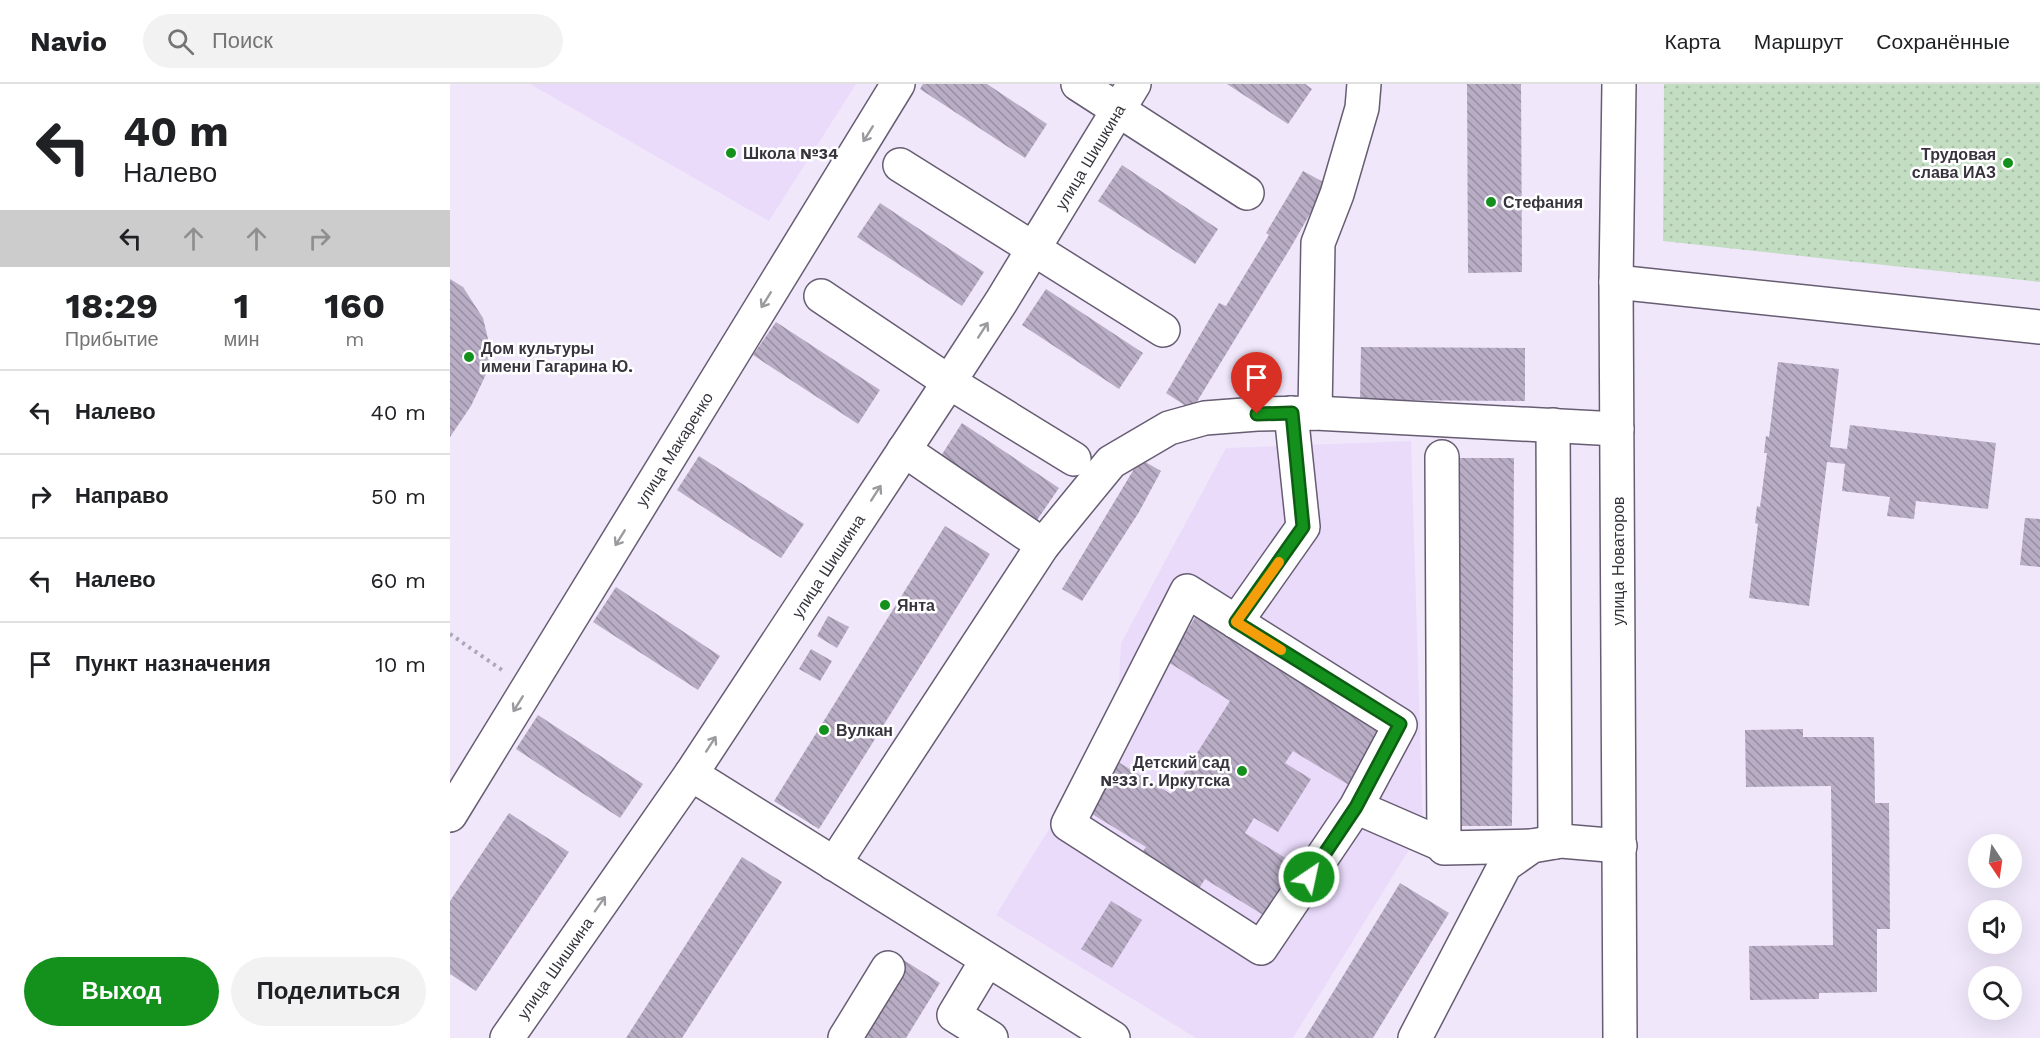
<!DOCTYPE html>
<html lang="ru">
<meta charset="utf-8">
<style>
body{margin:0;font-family:"Work Sans",sans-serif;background:#f2f2f2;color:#202124;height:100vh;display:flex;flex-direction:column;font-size:22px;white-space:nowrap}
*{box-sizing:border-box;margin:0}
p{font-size:20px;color:#757577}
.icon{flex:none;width:33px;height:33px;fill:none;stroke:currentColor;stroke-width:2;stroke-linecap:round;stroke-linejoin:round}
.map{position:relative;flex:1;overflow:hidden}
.details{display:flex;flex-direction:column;background:#fff;width:450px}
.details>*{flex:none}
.banner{background:#fff;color:#202124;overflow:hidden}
.needle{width:39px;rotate:167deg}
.controls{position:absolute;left:1518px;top:750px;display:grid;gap:12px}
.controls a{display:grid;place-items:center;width:54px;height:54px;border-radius:50%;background:#fff;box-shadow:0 6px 24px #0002;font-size:30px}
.pin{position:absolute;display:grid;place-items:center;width:51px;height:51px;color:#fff;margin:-62px -26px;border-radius:50% 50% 50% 0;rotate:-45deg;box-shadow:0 0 6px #0007}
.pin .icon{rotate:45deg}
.me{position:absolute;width:66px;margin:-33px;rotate:34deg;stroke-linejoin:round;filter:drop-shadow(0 0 4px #0008)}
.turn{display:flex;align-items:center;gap:21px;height:126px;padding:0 24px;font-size:27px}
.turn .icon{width:78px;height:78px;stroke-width:2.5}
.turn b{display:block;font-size:42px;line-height:51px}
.lanes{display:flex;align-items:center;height:57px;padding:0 24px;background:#0003;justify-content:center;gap:30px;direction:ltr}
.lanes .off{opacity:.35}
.eta{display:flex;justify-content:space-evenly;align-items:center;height:102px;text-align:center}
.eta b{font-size:36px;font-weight:700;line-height:42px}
.action{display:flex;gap:12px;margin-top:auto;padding:12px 24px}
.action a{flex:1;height:69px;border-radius:36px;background:#14901d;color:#fff;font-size:24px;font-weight:700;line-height:69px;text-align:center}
.action a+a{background:#f2f2f2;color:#202124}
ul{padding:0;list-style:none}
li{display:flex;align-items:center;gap:18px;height:84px;padding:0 24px;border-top:2px solid #e0e0e0}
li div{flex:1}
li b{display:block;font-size:22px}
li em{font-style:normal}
header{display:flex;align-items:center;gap:36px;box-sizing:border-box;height:84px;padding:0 30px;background:#fff;border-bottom:2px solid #e0e0e0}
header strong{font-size:28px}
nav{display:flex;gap:33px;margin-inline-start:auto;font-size:21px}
.search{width:420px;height:54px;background:#f2f2f2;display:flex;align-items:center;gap:15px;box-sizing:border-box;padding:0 21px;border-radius:33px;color:#757577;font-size:22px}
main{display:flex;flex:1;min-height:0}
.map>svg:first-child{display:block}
.built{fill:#eadbfb}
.park{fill:url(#park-dots)}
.building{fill:url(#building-back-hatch)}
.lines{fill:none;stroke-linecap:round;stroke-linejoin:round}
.minor-casing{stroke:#675d73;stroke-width:36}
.major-casing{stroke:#675d73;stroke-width:36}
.path{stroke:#aea7b7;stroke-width:4;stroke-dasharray:3 4.5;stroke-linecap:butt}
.minor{stroke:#fff;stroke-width:33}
.major{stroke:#fff;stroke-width:33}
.oneway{stroke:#9c9a9e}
.route-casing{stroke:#0d5e13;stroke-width:15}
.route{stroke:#14901d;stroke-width:10}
.slow{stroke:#f59e0b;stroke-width:10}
.poi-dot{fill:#14901d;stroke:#fff;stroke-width:2}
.labels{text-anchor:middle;stroke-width:5;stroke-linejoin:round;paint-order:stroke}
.poi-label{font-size:16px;font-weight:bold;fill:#38343d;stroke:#fff;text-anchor:start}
.street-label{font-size:16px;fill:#38343d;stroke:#fff}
</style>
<header>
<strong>Navio</strong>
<div class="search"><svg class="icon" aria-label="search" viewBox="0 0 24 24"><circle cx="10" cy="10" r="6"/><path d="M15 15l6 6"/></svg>Поиск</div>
<nav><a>Карта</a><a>Маршрут</a><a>Сохранённые</a></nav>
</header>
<main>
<section class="details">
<div class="banner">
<div class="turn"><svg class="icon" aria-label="left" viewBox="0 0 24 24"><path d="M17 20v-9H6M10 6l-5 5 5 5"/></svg><div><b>40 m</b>Налево</div></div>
<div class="lanes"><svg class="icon" aria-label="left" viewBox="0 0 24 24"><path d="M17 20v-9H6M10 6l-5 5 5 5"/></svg><svg class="icon off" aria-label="ahead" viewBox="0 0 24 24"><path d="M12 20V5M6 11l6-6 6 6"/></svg><svg class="icon off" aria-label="ahead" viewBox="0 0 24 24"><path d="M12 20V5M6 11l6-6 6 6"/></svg><svg class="icon off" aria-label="right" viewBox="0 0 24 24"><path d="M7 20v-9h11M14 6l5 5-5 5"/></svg></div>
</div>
<div class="eta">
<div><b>18:29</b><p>Прибытие</p></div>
<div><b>1</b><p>мин</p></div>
<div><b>160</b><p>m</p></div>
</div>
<ul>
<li><svg class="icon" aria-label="left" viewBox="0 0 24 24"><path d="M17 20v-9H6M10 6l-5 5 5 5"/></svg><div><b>Налево</b></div><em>40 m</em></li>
<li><svg class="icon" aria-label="right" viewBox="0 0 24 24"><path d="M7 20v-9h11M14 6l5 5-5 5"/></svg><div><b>Направо</b></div><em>50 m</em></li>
<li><svg class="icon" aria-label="left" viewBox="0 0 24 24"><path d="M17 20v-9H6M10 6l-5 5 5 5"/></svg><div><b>Налево</b></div><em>60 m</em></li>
<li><svg class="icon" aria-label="arrive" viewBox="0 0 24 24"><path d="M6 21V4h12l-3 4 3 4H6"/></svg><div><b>Пункт назначения</b></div><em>10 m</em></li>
</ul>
<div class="action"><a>Выход</a><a>Поделиться</a></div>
</section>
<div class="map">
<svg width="1590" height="954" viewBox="0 0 1590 954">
<defs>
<pattern id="park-dots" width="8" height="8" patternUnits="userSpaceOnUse" patternTransform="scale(1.5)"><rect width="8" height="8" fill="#c2ddc1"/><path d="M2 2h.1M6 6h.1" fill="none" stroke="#a7bea7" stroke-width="1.8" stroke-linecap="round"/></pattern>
<pattern id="building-back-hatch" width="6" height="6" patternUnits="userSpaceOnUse" patternTransform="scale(1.5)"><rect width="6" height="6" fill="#b8adc5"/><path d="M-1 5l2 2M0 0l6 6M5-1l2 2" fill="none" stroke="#978ea1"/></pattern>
</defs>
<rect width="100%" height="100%" fill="#f0e7fb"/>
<g class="built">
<path d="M80 0H406L319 137Z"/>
<path d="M961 357 973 743 843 954H746L546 831 667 635 671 559 776 364Z"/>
</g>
<path class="park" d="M1214 0H1590V198L1213 157Z"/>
<g class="building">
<path d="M473 0H537L597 40 575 74 470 5Z"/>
<path d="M777 0H855L862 5 838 40Z"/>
<path d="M1017 0H1071L1072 188 1018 189Z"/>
<path d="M672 81 768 145 745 180 648 117Z"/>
<path d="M853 87 877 100 841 163 742 326 716 309 769 219 776 222 819 151 816 149Z"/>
<path d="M430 119 534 188 512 222 407 153Z"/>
<path d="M0 195 13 203 33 234 39 259 38 286 21 322 0 353Z"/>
<path d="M596 205 693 269 669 305 572 241Z"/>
<path d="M326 238 430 306 408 340 303 271Z"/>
<path d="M911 263 1075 264V317L910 316Z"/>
<path d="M1328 278 1389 285 1380 363 1397 365 1400 341 1546 359 1538 425 1466 417 1464 435 1437 432 1440 413 1392 407 1395 380 1377 378 1359 522 1299 514 1308 440 1305 439 1307 422 1310 423 1317 369H1314L1316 352 1319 353Z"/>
<path d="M512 339 609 404 585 439 489 375Z"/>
<path d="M249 372 354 440 331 474 227 406Z"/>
<path d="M1005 374H1064L1062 742H1003Z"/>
<path d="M690 375 711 387 689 428 632 517 612 505Z"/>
<path d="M1575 434 1590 435V483L1570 481Z"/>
<path d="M495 442 540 470 369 745 324 717Z"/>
<path d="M166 503 270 572 248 606 143 538Z"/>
<path d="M749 527 934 646 899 701 843 667 835 679 861 695 828 748 804 734 795 749 850 783 818 834 755 795 747 808 689 773 696 763 629 722 660 673 721 710 780 617 718 578Z"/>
<path d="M378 532 399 543 387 564 367 552Z"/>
<path d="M361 565 382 577 370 597 349 585Z"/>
<path d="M88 631 193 700 170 734 66 665Z"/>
<path d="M1353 645V653H1424L1425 719H1439L1440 845H1427V908L1369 909V915L1300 916 1299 862 1383 861 1381 702 1296 703 1295 646Z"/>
<path d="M59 729 119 768 26 907 0 890V817Z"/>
<path d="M292 773 332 798 232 954H176Z"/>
<path d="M950 799 999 829 923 954H855Z"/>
<path d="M661 817 692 836 662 884 631 865Z"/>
<path d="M452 875 490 899 456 954H404Z"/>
</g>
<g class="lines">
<g class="minor-casing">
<g id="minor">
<path d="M628 0 797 109"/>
<path d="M450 81 713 246"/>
<path d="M1166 198 1590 243"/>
<path d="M371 212 499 298 624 375"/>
<path d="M865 329 868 159 887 110 912 24 914 0"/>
<path d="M1103 341 1105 758"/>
<path d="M454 366 593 461"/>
<path d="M992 373 994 764 1082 762"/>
<path d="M786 538 853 443 841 329"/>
<path d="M241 690 663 954"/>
<path d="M906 723 950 641 737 507 618 740 811 864 906 723 998 763"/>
<path d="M0 731 448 0"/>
<path d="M384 780 593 461 661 378 719 344 755 334 807 330 865 329 1167 345"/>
<path d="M537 876 504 931 541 954"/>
<path d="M57 954 241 690 499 298 551 218 684 0"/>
<path d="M395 954 438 884"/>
<path d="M965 954 1055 781 1082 762 1111 757 1170 762"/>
</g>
</g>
<g class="major-casing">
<path id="major" d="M1169 0 1166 198 1170 954"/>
</g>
<path class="path" d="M0 550 55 588"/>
<use href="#minor" class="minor"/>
<use href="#major" class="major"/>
</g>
<defs><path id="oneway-shaft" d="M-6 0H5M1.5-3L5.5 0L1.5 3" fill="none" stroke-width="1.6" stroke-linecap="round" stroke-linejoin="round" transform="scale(1.5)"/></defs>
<g class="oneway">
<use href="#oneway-shaft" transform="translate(418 50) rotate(122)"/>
<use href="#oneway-shaft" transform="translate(316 216) rotate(122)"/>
<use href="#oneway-shaft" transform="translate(533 246) rotate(-57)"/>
<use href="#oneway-shaft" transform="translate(426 409) rotate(-57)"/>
<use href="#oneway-shaft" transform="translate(170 454) rotate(122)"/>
<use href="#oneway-shaft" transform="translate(68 620) rotate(122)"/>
<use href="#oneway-shaft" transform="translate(261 660) rotate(-57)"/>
<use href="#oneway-shaft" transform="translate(150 820) rotate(-55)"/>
</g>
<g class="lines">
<g class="route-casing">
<path id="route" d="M807 330 842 329 853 443 786 538 950 640 906 723 859 793"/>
</g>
<use href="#route" class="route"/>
<path class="slow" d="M829 478 786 538 831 566"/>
</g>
<g class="poi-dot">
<circle cx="281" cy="69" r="6"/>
<circle cx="1558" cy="79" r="6"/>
<circle cx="1041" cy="118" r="6"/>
<circle cx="19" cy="273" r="6"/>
<circle cx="435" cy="521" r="6"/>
<circle cx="374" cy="646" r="6"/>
<circle cx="792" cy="687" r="6"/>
</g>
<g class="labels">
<g class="poi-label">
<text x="293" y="75">Школа №34</text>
<text x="1546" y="76" text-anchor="end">Трудовая<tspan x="1546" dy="18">слава ИАЗ</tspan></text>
<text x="1053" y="124">Стефания</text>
<text x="31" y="270">Дом культуры<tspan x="31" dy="18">имени Гагарина Ю.</tspan></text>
<text x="447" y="527">Янта</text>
<text x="386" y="652">Вулкан</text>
<text x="780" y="684" text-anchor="end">Детский сад<tspan x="780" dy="18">№33 г. Иркутска</tspan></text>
</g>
<g class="street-label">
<text transform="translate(640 73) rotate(-59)" y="6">улица Шишкина</text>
<text transform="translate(224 365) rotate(-58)" y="6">улица Макаренко</text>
<text transform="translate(1168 477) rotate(-90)" y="6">улица Новаторов</text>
<text transform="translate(378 482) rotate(-57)" y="6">улица Шишкина</text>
<text transform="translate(105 884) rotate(-55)" y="6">улица Шишкина</text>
</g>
</g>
</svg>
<div class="controls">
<a><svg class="needle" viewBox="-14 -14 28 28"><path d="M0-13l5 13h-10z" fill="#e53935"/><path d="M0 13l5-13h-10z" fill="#757577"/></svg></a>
<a><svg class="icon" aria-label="sound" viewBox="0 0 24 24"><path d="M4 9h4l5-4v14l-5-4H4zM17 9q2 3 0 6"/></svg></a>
<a><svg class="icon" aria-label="search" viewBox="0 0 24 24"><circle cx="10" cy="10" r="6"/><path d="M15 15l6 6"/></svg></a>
</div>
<div class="pin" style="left:807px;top:330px;background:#d93025"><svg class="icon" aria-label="arrive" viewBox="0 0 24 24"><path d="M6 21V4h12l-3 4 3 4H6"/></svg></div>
<svg class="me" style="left:859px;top:793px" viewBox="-20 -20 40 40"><circle r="17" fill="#14901d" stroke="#fff" stroke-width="3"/><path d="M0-11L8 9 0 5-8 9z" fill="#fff"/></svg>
</div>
</main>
